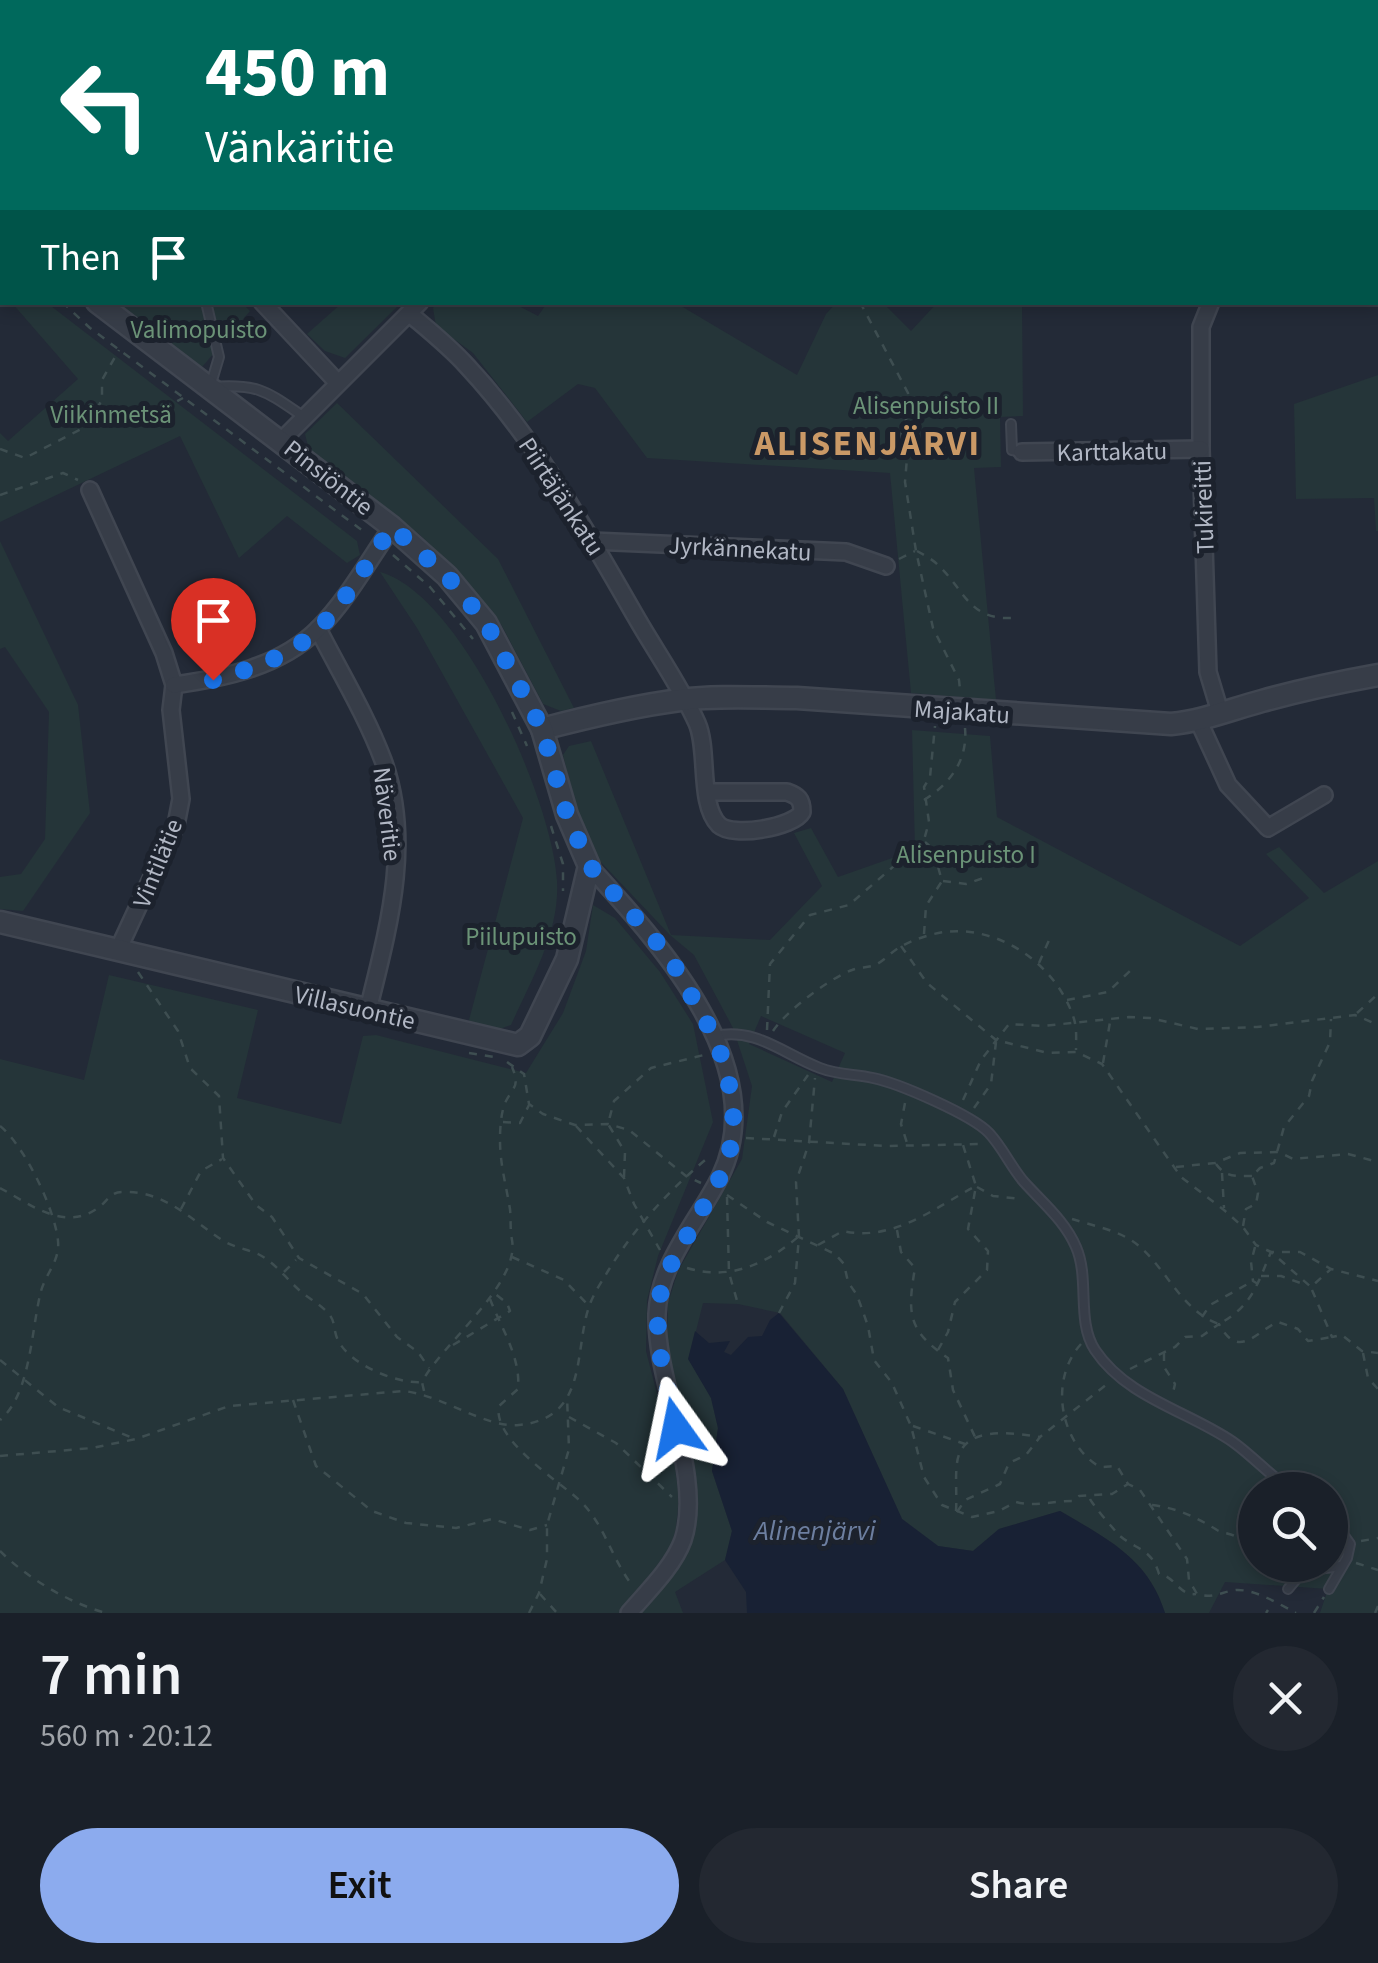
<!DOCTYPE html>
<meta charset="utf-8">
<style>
body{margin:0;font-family:"Source Sans 3",sans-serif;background:#232831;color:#f1f3f6;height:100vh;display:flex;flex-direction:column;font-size:38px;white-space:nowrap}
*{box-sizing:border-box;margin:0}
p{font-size:32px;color:#9fa3a8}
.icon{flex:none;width:55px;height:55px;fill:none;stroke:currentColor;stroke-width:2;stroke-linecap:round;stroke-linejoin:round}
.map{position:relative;height:1613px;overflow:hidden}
.sheet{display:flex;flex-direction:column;background:#1a2029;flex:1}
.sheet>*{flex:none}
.banner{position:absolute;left:0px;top:0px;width:1380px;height:305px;box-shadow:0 5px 15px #0003,0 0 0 2px #383e46;background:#00695c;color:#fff;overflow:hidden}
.buttons{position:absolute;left:1238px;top:1472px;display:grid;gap:20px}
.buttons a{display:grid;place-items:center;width:110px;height:110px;border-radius:50%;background:#1a2029;box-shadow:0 5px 15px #0003,0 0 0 2px #383e46;font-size:50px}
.pin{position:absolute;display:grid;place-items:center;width:85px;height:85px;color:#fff;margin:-102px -42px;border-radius:50% 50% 50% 0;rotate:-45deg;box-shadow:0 0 10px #0007}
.pin .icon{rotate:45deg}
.me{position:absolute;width:110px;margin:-55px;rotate:348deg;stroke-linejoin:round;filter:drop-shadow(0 0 8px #0008)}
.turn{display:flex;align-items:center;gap:35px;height:210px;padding:0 40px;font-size:45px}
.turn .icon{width:130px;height:130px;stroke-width:2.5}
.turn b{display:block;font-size:70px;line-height:85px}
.then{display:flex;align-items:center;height:95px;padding:0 40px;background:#0003;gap:20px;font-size:38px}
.round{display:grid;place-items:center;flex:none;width:105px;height:105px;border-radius:52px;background:#232831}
.head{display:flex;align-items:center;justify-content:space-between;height:170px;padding:0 40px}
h1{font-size:60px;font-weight:600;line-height:75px}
.primary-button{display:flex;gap:20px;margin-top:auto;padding:20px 40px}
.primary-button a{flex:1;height:115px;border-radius:60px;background:#8cabee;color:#111;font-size:40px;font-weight:600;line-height:115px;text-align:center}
.primary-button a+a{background:#232831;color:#f1f3f6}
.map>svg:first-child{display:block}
.green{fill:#253539;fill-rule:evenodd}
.water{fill:#182134}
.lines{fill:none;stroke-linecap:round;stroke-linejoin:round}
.stream{stroke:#182134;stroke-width:5}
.service-casing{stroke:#404651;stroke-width:12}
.minor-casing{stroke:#404651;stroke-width:20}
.tertiary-casing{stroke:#404651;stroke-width:25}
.path{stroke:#3e4e51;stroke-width:2.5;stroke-dasharray:8 8;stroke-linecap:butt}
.service{stroke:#373d48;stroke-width:8}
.minor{stroke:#373d48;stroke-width:15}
.tertiary{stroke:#373d48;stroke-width:20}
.route{stroke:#1a73e8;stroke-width:18;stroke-dasharray:0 32.4}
.labels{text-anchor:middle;stroke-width:10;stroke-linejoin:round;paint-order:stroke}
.park-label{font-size:25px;fill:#6b9377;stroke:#1c222d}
.street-label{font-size:25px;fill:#b1b7c4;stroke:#1c222d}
.water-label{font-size:28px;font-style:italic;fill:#6d7fa0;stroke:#1c222d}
.district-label{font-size:35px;font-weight:bold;letter-spacing:2.5px;fill:#ca9966;stroke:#1c222d}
</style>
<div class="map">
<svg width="1378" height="1613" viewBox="0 0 1378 1613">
<rect width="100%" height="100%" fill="#232a37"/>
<g class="green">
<path d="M12 303H47L357 541 360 555 347 563 287 516 239 558 180 436 0 522V433L8 441 78 379Z"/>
<path d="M115 303H242L250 311 202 367Z"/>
<path d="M342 303V302L401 303 345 358 325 351 307 334Z"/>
<path d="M437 303H513L538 316 547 303H676L797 375 826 314 836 303H883L911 331 937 303H1022L1023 416 1000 417 1001 467 974 468 996 700 911 693 890 473 647 458 595 388 578 384 527 422 473 353 436 326 433 308Z"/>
<path d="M1378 375V531H1376L1374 498 1296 499 1294 404Z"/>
<path d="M337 403 498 559 574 708 561 711 543 704 502 626 463 577 419 534 309 450 305 434Z"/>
<path d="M0 541 78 705 90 813 23 911 0 909V877L21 874 45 839 49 712 5 647 0 649Z"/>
<path d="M380 572C462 594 553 801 557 881 560 932 531 980 511 1025L494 1031 472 1025 469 1020 523 818 417 628Z"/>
<path d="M912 730 990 736 997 817 1240 946 1309 898 1266 854 1279 847 1324 893 1378 861V1613H1320L1328 1589 1225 1582 1209 1613H1165C1148 1558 1107 1539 1060 1511L999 1529 973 1551 938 1546 902 1519 843 1389 780 1313 738 1304 703 1303 689 1359 711 1398 718 1428 712 1471 732 1531 725 1560 675 1592 683 1613H642L685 1553 693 1535 696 1500 667 1350 668 1303 678 1271 742 1159 752 1086 733 1028 694 955 670 935 597 858 577 811 563 755 569 746 591 741 671 935 770 940 822 886 794 833 811 828 838 877 915 850ZM761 1016 845 1053 832 1082 749 1044ZM1255 1490H1330V1565H1255Z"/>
<path d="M593 905 615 918 660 972 693 1024 713 1122 658 1256 647 1300 646 1351 674 1460 679 1498 676 1528 671 1547 621 1613H0V1059L84 1080 109 975 258 1010 237 1098 341 1124 363 1036 376 1035 526 1073 563 1013 586 951Z"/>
</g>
<path class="water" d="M779 1313 843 1389 902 1519 938 1546 973 1551 999 1529 1060 1511C1107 1539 1148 1558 1165 1613H747L746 1592 725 1560 732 1531 712 1471 718 1428 711 1398 688 1359 695 1331 709 1343 730 1341 724 1352 731 1355 748 1337 762 1336 770 1320Z"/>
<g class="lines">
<path class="stream" d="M349 0V2"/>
<g class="service-casing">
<g id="service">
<path d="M206 302 219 357 210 387C258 383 266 391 304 417"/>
<path d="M1011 424 1012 450 1022 452"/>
<path d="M715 1036C756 1027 783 1054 820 1068 838 1075 855 1074 873 1078 898 1083 972 1115 989 1133 1003 1148 1011 1167 1024 1182 1043 1203 1065 1221 1076 1247 1090 1279 1076 1321 1095 1350 1127 1398 1188 1411 1233 1442 1254 1457 1271 1477 1292 1490"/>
<path d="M1288 1589 1303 1571 1341 1566"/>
<path d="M1329 1589 1347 1558 1350 1544 1330 1516"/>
</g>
</g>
<g class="minor-casing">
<g id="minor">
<path d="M23 0 24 2"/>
<path d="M503 0 504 2"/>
<path d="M541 0 559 2"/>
<path d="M1020 0 1022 2"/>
<path d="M1378 82V81"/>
<path d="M262 302 338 383"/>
<path d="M1211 302 1201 327V449L1208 672 1220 712"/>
<path d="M411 315C430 331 450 347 467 366 536 440 586 530 636 617 656 652 681 687 697 723 709 750 698 804 719 825 733 838 794 827 802 812 802 799 798 796 787 792H708"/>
<path d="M282 440 420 302"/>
<path d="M1022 452 1201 449"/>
<path d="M90 490 164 653 174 685 171 710 181 799 176 825 118 950"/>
<path d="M592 541 846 552 886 566"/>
<path d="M318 629C340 672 366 715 383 760 413 842 388 929 368 1010"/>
<path d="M174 685C224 678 280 667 318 629 347 600 369 560 392 527"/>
<path d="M1199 722 1228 785 1268 828 1324 795"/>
<path d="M589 866C658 942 774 1066 720 1177 698 1221 659 1263 657 1314 655 1382 704 1476 683 1540 673 1567 648 1591 629 1613"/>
</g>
</g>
<g class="tertiary-casing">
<g id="tertiary">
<path d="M0 210 2 214"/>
<path d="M542 729C588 717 633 706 680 700 718 695 758 698 797 698L1171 724C1203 721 1232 709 1262 701 1301 690 1339 682 1378 675"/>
<path d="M0 922 518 1045 530 1036 567 959 589 866 567 815 542 729 486 623 447 576 392 527 97 302"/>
</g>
</g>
<g class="path">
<path d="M0 247 2 249"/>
<path d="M62 302 90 328 367 534"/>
<path d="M860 302 908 393 909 411 900 437 907 458 905 482 916 551 933 628 959 680 960 690"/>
<path d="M90 424 102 399V380L119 350"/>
<path d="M0 449 25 458 89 425 141 421 183 398"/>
<path d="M0 495 63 473 78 480"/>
<path d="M917 551C924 555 932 559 938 565 965 590 968 620 1013 618"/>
<path d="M393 555 430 587 473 639"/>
<path d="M899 559 915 551"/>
<path d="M512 712 527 746"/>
<path d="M924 800C950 784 968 760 965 728"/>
<path d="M551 826 563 864V891"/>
<path d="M943 881 966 884 986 877"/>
<path d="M924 934 926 906 942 881 933 849 925 842"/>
<path d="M901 946 927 983 996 1040 1048 1053 1076 1052 1102 1064 1181 1177 1224 1210 1243 1227 1256 1245 1271 1252 1311 1287 1331 1269"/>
<path d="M1039 963 1050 938"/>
<path d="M138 972 178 1031 190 1068 219 1096 223 1158 256 1205 272 1217 299 1258 363 1294 397 1337 418 1352 429 1368"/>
<path d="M1067 1000 1108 992 1135 966"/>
<path d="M1357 1013 1378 994"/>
<path d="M767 1030 770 964 810 915 849 905 924 840 929 822 924 787 930 777 935 726"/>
<path d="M773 1031C786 1011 830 978 852 970 859 967 868 968 875 965 884 961 891 952 900 947 912 940 930 934 944 932 1000 925 1057 965 1074 1019 1077 1029 1076 1040 1076 1050"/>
<path d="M469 1053 495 1057"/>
<path d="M507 1062 524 1074 529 1104 543 1114 575 1125 608 1124 629 1130 686 1176 701 1183"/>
<path d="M1103 1063 1110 1022"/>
<path d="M963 1100 981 1060 1009 1024 1043 1026 1129 1017 1150 1018 1198 1029 1257 1027 1355 1015 1378 1025"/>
<path d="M905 1103 901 1124 907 1143"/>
<path d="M974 1108 991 1084 996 1042"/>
<path d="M503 1122 520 1123 529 1105"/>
<path d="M0 1126C24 1145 55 1209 58 1241 60 1261 46 1273 41 1291 31 1330 31 1394 0 1420"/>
<path d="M576 1126 624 1178 634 1204 660 1250"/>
<path d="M774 1137 782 1112 808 1075"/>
<path d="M746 1138 886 1146 982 1144"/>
<path d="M1216 1164C1226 1178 1237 1176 1252 1176"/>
<path d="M1176 1167 1215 1163 1240 1153 1279 1152 1293 1159 1348 1154 1378 1162"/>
<path d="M1222 1173 1224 1208"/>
<path d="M624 1177 625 1152 608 1124 614 1101 651 1068 704 1055"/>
<path d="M977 1187 993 1196 1021 1199"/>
<path d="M0 1188C30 1204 64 1232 98 1208 107 1202 110 1192 122 1192 164 1190 190 1219 222 1240 233 1247 246 1249 258 1254 274 1262 285 1277 298 1289 307 1298 319 1303 328 1313 336 1321 333 1331 338 1340 349 1364 396 1384 422 1382"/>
<path d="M727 1195 767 1222 835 1254 844 1264 848 1282 857 1295 868 1326 874 1360 892 1383 911 1426 924 1477 942 1505 972 1517 999 1511 1016 1502C1033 1507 1053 1501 1072 1501L1079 1496 1112 1494 1128 1484"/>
<path d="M727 1197 729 1273 738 1304"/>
<path d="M181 1209 201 1171 222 1159"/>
<path d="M1072 1219C1094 1226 1122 1231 1139 1246 1168 1271 1182 1311 1219 1324 1252 1306 1257 1285 1271 1252H1300L1331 1269 1378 1281"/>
<path d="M1243 1226 1246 1209 1256 1204 1258 1193 1252 1176 1260 1168 1274 1163 1284 1127 1309 1096 1312 1081 1330 1042 1331 1019"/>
<path d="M897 1230 901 1252 915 1268C907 1314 908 1331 948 1358L953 1390 976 1439"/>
<path d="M818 1245 843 1231C892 1242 933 1209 974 1187"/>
<path d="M1255 1247 1251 1262 1253 1281 1258 1284"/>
<path d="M512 1257 564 1280 588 1305"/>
<path d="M687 1268C730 1281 766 1264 798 1237"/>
<path d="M284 1272 296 1260"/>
<path d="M1261 1276H1281L1306 1285"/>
<path d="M1312 1290 1332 1337 1342 1335 1362 1351 1378 1353"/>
<path d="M490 1299C501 1328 521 1357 518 1389L499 1406C492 1439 557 1480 578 1499 604 1522 611 1558 632 1585"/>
<path d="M779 1313 795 1283 799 1237 796 1182 809 1143 815 1078"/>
<path d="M1202 1317 1210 1305 1253 1281"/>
<path d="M1081 1344C1054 1374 1057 1423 1083 1453 1088 1458 1094 1465 1102 1467 1107 1467 1112 1466 1117 1466L1128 1484 1140 1490 1187 1559 1189 1580 1197 1594C1212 1599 1221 1592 1236 1590 1255 1589 1279 1604 1296 1613"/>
<path d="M453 1345 510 1311 507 1303 494 1293"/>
<path d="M938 1350 948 1332 955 1302 987 1270 988 1251 968 1229 976 1186 963 1145"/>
<path d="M1164 1353V1367L1175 1384 1172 1397"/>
<path d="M1363 1353 1368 1378 1378 1389"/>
<path d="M0 1360 58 1407 135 1439"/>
<path d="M1130 1369 1175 1347 1185 1337 1202 1336 1219 1324C1239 1361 1256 1331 1278 1322L1298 1329 1308 1341 1332 1337"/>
<path d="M424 1391 422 1382C441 1345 520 1284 512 1240 510 1230 511 1220 510 1209 506 1185 500 1164 500 1140 500 1128 501 1111 506 1101 514 1086 520 1086 512 1067"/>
<path d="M293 1400 316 1466 372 1511 406 1523 456 1528 492 1519 530 1530 547 1525"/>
<path d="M569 1417 616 1443 672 1497"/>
<path d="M913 1426 965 1444"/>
<path d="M0 1456 92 1448 136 1439 229 1406 403 1391C440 1394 487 1429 519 1425 590 1418 573 1349 590 1304 594 1293 602 1281 608 1271 635 1227 671 1188 710 1156"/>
<path d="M1090 1499C1092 1504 1115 1531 1120 1536 1137 1550 1152 1549 1159 1574 1175 1576 1179 1596 1196 1594"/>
<path d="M1152 1505C1177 1508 1196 1517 1217 1530 1224 1534 1233 1533 1239 1539 1248 1547 1245 1558 1255 1565"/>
<path d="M956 1511C957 1495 955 1478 957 1463 962 1424 1013 1433 1040 1437"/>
<path d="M957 1512 965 1500 1000 1484 1009 1463 1026 1455 1040 1437 1111 1381"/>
<path d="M1361 1541 1378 1538"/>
<path d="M0 1551C27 1578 69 1603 106 1613"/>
<path d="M1356 1563 1378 1570"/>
<path d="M1255 1565 1287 1569"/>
<path d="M540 1594 557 1613"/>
<path d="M529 1613 539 1593 547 1559V1525L569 1449 567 1396"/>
<path d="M1266 1613 1268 1610"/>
<path d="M1314 1613 1324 1597"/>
<path d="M1375 1613 1378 1606"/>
</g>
<use href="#service" class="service"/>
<use href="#minor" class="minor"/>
<use href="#tertiary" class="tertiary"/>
</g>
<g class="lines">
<path class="route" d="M213 680C250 669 290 657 318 629 347 600 369 560 392 527L447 576 486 623 542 729 567 815 590 866 669 956 714 1036 726 1068 733 1106 734 1137 722 1174 664 1277 657 1311 659 1349 676 1428"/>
</g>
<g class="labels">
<g class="park-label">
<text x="199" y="338">Valimopuisto</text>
<text x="926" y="414">Alisenpuisto II</text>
<text x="111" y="423">Viikinmetsä</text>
<text x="966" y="863">Alisenpuisto I</text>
<text x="521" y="945">Piilupuisto</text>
</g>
<g class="street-label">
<text transform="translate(1112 451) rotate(-1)" y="9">Karttakatu</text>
<text transform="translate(329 477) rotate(38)" y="9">Pinsiöntie</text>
<text transform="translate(562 496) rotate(57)" y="9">Piirtäjänkatu</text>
<text transform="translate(1203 507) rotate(-92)" y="9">Tukireitti</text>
<text transform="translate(740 548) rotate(3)" y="9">Jyrkännekatu</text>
<text transform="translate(962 711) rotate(4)" y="9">Majakatu</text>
<text transform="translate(388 814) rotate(83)" y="9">Näveritie</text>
<text transform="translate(157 863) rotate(-68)" y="9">Vintilätie</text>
<text transform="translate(355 1007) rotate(13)" y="9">Villasuontie</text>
</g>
<g class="water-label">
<text x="815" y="1540">Alinenjärvi</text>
</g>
<g class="district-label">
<text x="868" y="455">ALISENJÄRVI</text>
</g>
</g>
</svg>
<div class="buttons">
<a><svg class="icon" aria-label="search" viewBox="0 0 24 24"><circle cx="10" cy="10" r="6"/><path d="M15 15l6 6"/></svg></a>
</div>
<div class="pin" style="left:213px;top:680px;background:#d93025"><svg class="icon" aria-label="arrive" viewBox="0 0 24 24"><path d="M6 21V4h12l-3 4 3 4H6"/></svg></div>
<svg class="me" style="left:676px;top:1428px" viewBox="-20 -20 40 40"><path d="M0-17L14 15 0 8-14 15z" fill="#1a73e8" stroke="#fff" stroke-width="4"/></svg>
<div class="banner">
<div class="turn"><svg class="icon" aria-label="left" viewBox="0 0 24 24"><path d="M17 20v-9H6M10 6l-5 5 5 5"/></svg><div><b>450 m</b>Vänkäritie</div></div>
<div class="then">Then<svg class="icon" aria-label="arrive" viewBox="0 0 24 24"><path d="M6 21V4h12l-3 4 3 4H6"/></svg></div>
</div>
</div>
<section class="sheet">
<div class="head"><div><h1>7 min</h1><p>560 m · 20:12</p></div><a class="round"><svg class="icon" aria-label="close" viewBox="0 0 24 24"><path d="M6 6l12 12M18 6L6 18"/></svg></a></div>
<div class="primary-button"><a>Exit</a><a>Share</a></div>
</section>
